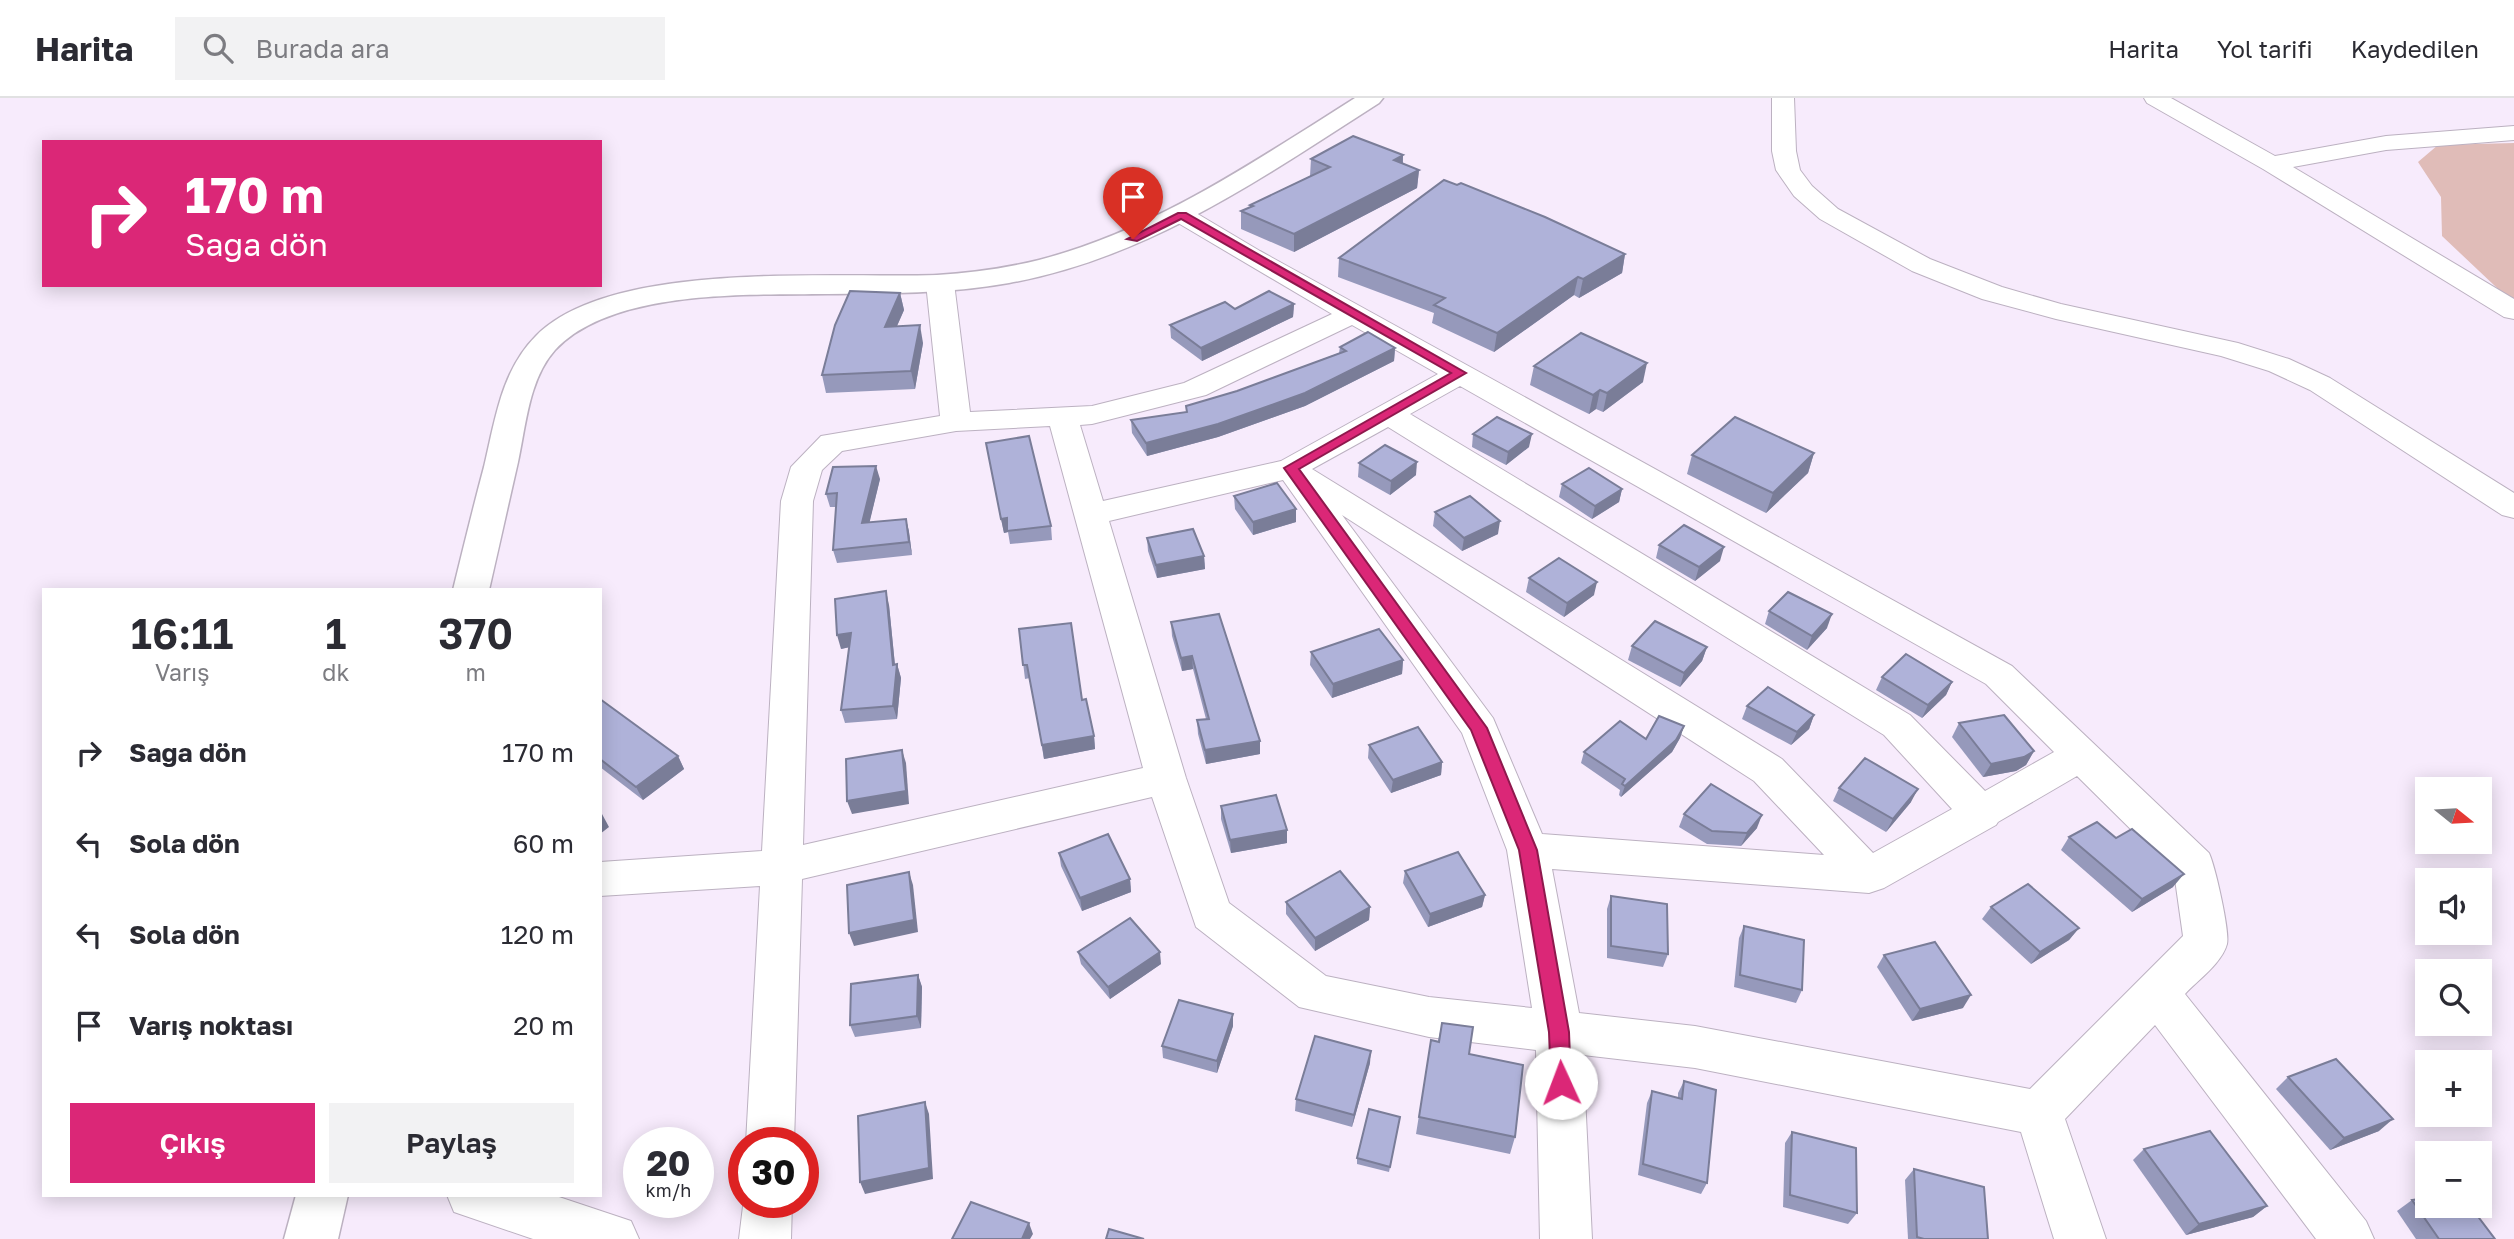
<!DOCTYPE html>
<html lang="tr">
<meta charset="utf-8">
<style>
body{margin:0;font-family:"Golos Text",sans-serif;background:#f2f2f3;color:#2b2b33;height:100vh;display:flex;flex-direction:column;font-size:26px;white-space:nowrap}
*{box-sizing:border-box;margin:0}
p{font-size:23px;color:#7c7c81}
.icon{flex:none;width:38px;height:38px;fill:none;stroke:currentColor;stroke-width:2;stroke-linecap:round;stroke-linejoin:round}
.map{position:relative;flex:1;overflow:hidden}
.details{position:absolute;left:42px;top:490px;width:560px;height:609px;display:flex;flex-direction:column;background:#fff;border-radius:0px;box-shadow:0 4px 18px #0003}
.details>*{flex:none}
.guide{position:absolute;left:42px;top:42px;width:560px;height:147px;border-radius:0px;box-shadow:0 4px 18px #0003;background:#db2777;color:#fff;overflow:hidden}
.needle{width:46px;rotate:108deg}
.controls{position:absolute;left:2415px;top:679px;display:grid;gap:14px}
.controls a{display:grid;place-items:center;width:77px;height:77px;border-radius:0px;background:#fff;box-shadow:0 4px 18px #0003;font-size:35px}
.speed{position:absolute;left:623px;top:1029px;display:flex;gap:14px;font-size:35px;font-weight:700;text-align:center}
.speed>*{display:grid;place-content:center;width:91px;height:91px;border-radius:50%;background:#fff;box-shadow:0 4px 18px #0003;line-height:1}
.speed small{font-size:18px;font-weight:400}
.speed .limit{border:10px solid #d22;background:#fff;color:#111}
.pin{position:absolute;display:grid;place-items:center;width:60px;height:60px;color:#fff;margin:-72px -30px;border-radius:50% 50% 50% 0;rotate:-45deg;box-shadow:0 0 7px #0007}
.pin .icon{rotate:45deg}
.me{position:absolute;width:77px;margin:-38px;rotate:358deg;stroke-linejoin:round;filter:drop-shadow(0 0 5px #0008)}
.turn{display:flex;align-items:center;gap:24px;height:147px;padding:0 28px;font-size:32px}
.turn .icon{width:91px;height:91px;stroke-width:2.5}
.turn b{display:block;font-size:49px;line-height:60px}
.eta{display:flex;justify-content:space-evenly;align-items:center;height:119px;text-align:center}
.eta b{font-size:42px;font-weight:600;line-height:49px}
.button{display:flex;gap:14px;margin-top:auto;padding:14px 28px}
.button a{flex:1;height:80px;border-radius:0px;background:#db2777;color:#fff;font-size:28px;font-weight:600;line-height:80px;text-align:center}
.button a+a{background:#f2f2f3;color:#2b2b33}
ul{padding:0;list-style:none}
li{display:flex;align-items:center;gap:21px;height:91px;padding:0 28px}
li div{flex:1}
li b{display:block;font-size:26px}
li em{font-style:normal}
header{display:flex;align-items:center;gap:42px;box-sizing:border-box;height:98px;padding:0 35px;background:#fff;border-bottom:2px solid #e1e1e2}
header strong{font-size:33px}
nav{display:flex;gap:38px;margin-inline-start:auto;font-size:24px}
.search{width:490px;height:63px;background:#f2f2f3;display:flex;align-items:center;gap:18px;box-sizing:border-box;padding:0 24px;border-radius:0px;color:#7c7c81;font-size:26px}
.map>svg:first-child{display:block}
.green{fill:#e0bcb8}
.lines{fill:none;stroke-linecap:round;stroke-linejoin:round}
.minor-casing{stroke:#bcb1c1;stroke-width:2}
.tertiary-casing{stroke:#bcb1c1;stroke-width:3}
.minor{fill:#fff;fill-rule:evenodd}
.tertiary{fill:#fff;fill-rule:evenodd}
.wall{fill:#9699bb}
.shaded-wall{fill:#7a7d98}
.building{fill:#afb2d9;stroke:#7a7d98;stroke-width:2}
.route{fill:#db2777;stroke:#8e194d;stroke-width:2}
</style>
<header>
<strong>Harita</strong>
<div class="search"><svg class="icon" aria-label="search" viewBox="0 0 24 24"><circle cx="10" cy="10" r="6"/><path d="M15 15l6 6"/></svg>Burada ara</div>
<nav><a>Harita</a><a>Yol tarifi</a><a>Kaydedilen</a></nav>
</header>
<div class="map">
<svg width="2514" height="1141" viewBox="0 0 2514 1141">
<rect width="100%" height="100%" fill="#f7ebfc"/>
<path class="green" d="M2514 45V206L2442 138 2441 99 2418 64 2438 47Z"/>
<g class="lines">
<g class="minor-casing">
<g id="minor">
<path d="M1772 0H1794L1796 53 1800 72 1812 88 1838 111 1930 161 2002 189 2061 206 2238 245 2289 261 2330 280 2514 395V420L2502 417 2310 292 2269 273 2221 258 2056 221 1982 201 1912 173 1820 121 1794 98 1776 72 1772 53Z"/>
<path d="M2144 0H2171L2275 58 2386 38 2514 28V42L2386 52 2293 69 2514 201V221L2504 219 2263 71 2147 5Z"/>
<path d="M1182 109 1191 112 1260 153 2012 568 2209 755C2215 768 2230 833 2227 846 2222 865 2198 882 2185 896L2366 1123 2374 1141H2316L2155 927 2065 1021 2106 1141H2054L2021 1034 1695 970 1583 957 1592 1141H1540L1536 952 1429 939 1299 909 1196 829 1152 699 802 781 794 1045H746L760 788 600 798V764L762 753 781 403 791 369 821 338 940 318 926 185 930 179 940 177 950 179 954 185 970 314 1092 308 1184 285 1332 216 1173 122 1169 117 1173 112ZM1352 227 1438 276 1281 363 1103 403 1080 327 1092 326 1206 297ZM1460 288 1986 586 2054 654 1985 693 1910 617 1410 316ZM1050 328 1143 670 803 747 813 403 822 372 842 353 956 333ZM1388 329 1884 637 1952 711 1873 755 1782 661 1312 371ZM1283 382 1462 635 1507 752 1532 910 1429 899 1326 878 1229 805 1186 680 1109 423ZM1342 417 1754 683 1824 757 1542 736 1493 620ZM2077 678 2174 774 2183 838 2030 991 1695 928 1579 915 1552 771 1869 795 1884 790 1996 727 1998 724Z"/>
<path d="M447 1097H553L631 1123 639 1141H533L454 1114Z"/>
<path d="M744 1100V1104H792L791 1141H739Z"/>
</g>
</g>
<g class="tertiary-casing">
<g id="tertiary">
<path d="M1355 0H1383L1379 5C1262 80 1148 160 1009 185 949 196 888 195 827 196 749 197 612 191 555 252 529 281 526 327 518 364 508 407 499 449 489 492H453C463 451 473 410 484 369 495 323 501 273 536 238 612 161 833 181 937 177 971 175 1006 170 1039 162 1155 132 1255 63 1355 0Z"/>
<path d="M296 1097H348L338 1141H284Z"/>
</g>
</g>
<use href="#minor" class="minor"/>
<use href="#tertiary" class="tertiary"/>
</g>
<g class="wall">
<path d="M1403 57V66L1419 72 1417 90 1294 154 1241 131V113L1250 109V107L1310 78 1311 61Z"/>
<path d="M1625 156 1622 175 1579 200 1574 197 1494 254 1432 225 1434 215 1338 179 1339 160Z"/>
<path d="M900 195 904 212 897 228 923 245 915 291 826 295 822 277Z"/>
<path d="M1294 206 1293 219 1202 263 1171 240 1170 227 1235 211Z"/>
<path d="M1340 249 1395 250 1394 263 1305 308 1218 339 1147 358 1132 335 1131 322 1186 314 1237 293 1339 255Z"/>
<path d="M1534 268 1643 284 1603 314 1596 311 1589 316 1530 287Z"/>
<path d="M1473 336 1529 349 1506 367 1472 349Z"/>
<path d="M986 345 1051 428 1052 442 1010 446 1008 434 1004 435Z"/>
<path d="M1814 355 1808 375 1766 415 1687 376 1692 357Z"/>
<path d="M1359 365 1416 377 1390 397 1358 379Z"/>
<path d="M880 381 869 425 906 421 909 434 912 457 837 465 833 452 836 409H830L826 396Z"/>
<path d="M1562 386 1622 391 1619 404 1592 421 1559 399Z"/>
<path d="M1234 398 1296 411V424L1253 437 1235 411Z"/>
<path d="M1435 414 1498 436 1462 453 1433 428Z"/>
<path d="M1147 440 1204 458 1205 471 1157 480 1148 453Z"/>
<path d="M1659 447 1720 463 1695 483 1656 460Z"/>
<path d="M1529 480 1594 497 1564 519 1526 494Z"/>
<path d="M889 507 895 567 897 566 901 580 897 621 845 625 841 612 849 549 841 551Z"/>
<path d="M1769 513 1827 530 1807 552 1765 526Z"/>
<path d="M1171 524 1260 656 1206 666 1198 636 1197 622 1206 621 1193 571 1182 573 1172 538Z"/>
<path d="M1019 531 1094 638 1095 651 1044 661 1030 580 1025 581Z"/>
<path d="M1632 548 1707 549 1702 563 1680 589 1628 562Z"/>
<path d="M1311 554 1403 562 1402 576 1332 600 1310 567Z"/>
<path d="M1882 579 1952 584 1946 597 1922 620 1876 592Z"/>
<path d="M600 601 678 658 684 671 643 702 600 669Z"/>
<path d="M1747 608 1814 617 1809 631 1791 647 1742 621Z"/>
<path d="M1959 625 2034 653 2026 667 2016 673 1983 679 1952 639Z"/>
<path d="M1684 628 1680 640 1672 654 1621 699 1619 697 1620 692 1581 665 1584 654 1646 641Z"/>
<path d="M1369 647 1442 664 1441 677 1391 695 1368 660Z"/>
<path d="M1839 690 1911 704 1886 734 1833 703Z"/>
<path d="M1221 708 1287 732V745L1231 755 1221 721Z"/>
<path d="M1684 716 1757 730 1741 748 1707 746 1679 729Z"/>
<path d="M2069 739 2173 789 2132 814 2061 752Z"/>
<path d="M1059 755 1130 781 1131 794 1082 813 1061 768Z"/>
<path d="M1405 773 1485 797 1482 809 1428 829 1403 785Z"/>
<path d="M1611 798 1668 856 1663 869 1607 860V811Z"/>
<path d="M1286 804 1370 809 1369 822 1315 853 1286 816Z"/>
<path d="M1991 809 2079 830 2069 842 2031 866 1982 821Z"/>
<path d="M1744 828 1802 892 1796 905 1734 889 1739 840Z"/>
<path d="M1078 854 1161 866 1110 901 1081 866Z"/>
<path d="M1884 857 1963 910 1912 923 1877 869Z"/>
<path d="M918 877 922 889 921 930 855 939 850 927Z"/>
<path d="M1442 925 1469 956 1515 1039 1510 1056 1416 1036 1431 942 1438 943Z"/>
<path d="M1233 928 1217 975 1163 960 1162 948Z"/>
<path d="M1370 965 1352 1029 1295 1013 1296 1001Z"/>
<path d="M2288 979 2379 1033 2330 1052 2276 991Z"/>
<path d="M1684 983 1707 1085 1701 1096 1638 1077 1647 1005 1652 993 1678 1000V995Z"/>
<path d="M1400 1019 1389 1074 1357 1066V1060Z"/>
<path d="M1792 1034 1857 1115 1848 1126 1783 1109 1785 1045Z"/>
<path d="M2144 1051 2267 1108 2253 1119 2186 1137 2133 1062Z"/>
<path d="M1914 1071 1988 1141H1908L1905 1082Z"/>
<path d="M2412 1102 2495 1141H2416L2397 1113Z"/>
</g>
<g class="shaded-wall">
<path d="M1403 57 1402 75 1394 62Z"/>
<path d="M1419 72 1417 90 1294 154V136Z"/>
<path d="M1625 156 1622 175 1579 200 1583 181Z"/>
<path d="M1578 179 1574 197 1494 254 1497 235Z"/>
<path d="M900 195 904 212 889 246 885 229Z"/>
<path d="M1294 206 1293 219 1202 263 1201 250Z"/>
<path d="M920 227 923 245 915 291 911 273Z"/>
<path d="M1395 250 1394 263 1305 308 1218 339 1147 358 1146 345Z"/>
<path d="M1647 265 1643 284 1603 314 1607 295Z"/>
<path d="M1600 292 1596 311 1589 316 1593 297Z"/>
<path d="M1532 336 1529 349 1506 367 1508 354Z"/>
<path d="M1814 355 1808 375 1766 415 1773 395Z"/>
<path d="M1417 364 1416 377 1390 397 1391 383Z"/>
<path d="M876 368 880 381 866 439 862 425Z"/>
<path d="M1622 391 1619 404 1592 421 1595 408Z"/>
<path d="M1296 411V424L1253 437V424Z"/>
<path d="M1007 420 1008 434 1004 435 1001 421Z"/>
<path d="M906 421 909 434 912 457 909 444Z"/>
<path d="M1500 423 1498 436 1462 453 1464 440Z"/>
<path d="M1724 449 1720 463 1695 483 1699 469Z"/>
<path d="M1204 458 1205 471 1157 480 1156 467Z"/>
<path d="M1597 484 1594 497 1564 519 1567 505Z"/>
<path d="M886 493 889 507 896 578 897 566 901 580 897 621 893 608V567Z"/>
<path d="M1832 516 1827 530 1807 552 1812 538Z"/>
<path d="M851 535 855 548 841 551 837 537Z"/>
<path d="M1707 549 1702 563 1680 589 1684 575Z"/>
<path d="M1192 558 1193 571 1182 573 1181 560Z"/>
<path d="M1403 562 1402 576 1332 600 1333 586Z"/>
<path d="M1952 584 1946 597 1922 620 1928 607Z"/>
<path d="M1814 617 1809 631 1791 647 1797 634Z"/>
<path d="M1684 628 1680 640 1672 654 1621 699 1625 688Z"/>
<path d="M1094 638 1095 651 1044 661 1042 647Z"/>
<path d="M1260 643V656L1206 666 1205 652Z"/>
<path d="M902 652 906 665 909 706 852 716 847 703Z"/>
<path d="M2034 653 2026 667 2016 673 1983 679 1991 666Z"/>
<path d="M678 658 684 671 643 702 636 689Z"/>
<path d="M1442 664 1441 677 1391 695 1393 682Z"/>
<path d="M1918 691 1911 704 1886 734 1893 721Z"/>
<path d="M602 716 609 729 600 736V717Z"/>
<path d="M1762 717 1757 730 1741 748 1747 735Z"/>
<path d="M1287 732V745L1231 755 1230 742Z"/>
<path d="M909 774 913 787 918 834 854 848 849 835Z"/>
<path d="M2184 776 2173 789 2132 814 2142 801Z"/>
<path d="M1130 781 1131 794 1082 813 1080 800Z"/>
<path d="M1485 797 1482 809 1428 829 1430 816Z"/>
<path d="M1370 809 1369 822 1315 853V840Z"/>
<path d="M2079 830 2069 842 2031 866 2040 854Z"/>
<path d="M1160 854 1161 866 1110 901 1108 889Z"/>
<path d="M918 877 922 889 921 930 917 918Z"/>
<path d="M1971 897 1963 910 1912 923 1920 911Z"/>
<path d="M1233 916V928L1217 975V963Z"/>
<path d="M1371 953 1370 965 1352 1029 1354 1017Z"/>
<path d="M925 1004 929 1016 933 1081 865 1096 860 1084Z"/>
<path d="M2393 1021 2379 1033 2330 1052 2344 1040Z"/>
<path d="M2267 1108 2253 1119 2186 1137 2199 1126Z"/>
<path d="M1029 1125 1033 1136 1030 1141H1022Z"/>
</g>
<g class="building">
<path d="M1353 38 1403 57 1394 62 1419 72 1294 136 1241 113 1253 108 1250 107 1330 69 1311 61Z"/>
<path d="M1444 82 1457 87 1461 85 1545 119 1625 156 1583 181 1578 179 1497 235 1434 207 1445 200 1339 160Z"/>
<path d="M850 193 900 195 885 229 920 227 911 273 822 277 835 227Z"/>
<path d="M1269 193 1294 206 1201 250 1170 227 1225 204 1235 211Z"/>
<path d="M1368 234 1395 250 1305 295 1218 326 1146 345 1131 322 1187 314 1186 308 1237 293 1346 253 1340 249Z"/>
<path d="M1581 235 1647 265 1607 295 1600 292 1593 297 1534 268Z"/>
<path d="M1497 319 1532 336 1508 354 1473 336Z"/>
<path d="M1735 319 1814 355 1773 395 1692 357Z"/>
<path d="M1029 338 1051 428 1007 433V420L1001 421 986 345Z"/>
<path d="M1385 347 1417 364 1391 383 1359 365Z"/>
<path d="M876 368 862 425 906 421 909 444 833 452 837 395 826 396 833 369Z"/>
<path d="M1589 370 1622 391 1595 408 1562 386Z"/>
<path d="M1277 385 1296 411 1253 424 1234 398Z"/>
<path d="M1470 398 1500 423 1464 440 1435 414Z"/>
<path d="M1684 427 1724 449 1699 469 1659 447Z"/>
<path d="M1193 431 1204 458 1156 467 1147 440Z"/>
<path d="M1559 460 1597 484 1567 505 1529 480Z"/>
<path d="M886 493 893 567 897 566 893 608 841 612 851 535 837 537 835 501Z"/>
<path d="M1788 494 1832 516 1812 538 1769 513Z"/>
<path d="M1219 516 1260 643 1205 652 1197 622 1209 621 1192 558 1181 560 1171 524Z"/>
<path d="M1655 523 1707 549 1684 575 1632 548Z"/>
<path d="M1071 525 1082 602 1086 601 1094 638 1042 647 1027 567H1023L1019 531Z"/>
<path d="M1379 531 1403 562 1333 586 1311 554Z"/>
<path d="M1906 556 1952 584 1928 607 1882 579Z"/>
<path d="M1768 589 1814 617 1797 634 1747 608Z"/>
<path d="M600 601 678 658 636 689 600 661Z"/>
<path d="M2004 617 2034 653 2024 659 1991 666 1959 625Z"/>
<path d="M1659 618 1684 628 1676 642 1625 688 1622 686 1625 681 1584 654 1620 623 1646 641Z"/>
<path d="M1418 629 1442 664 1393 682 1369 647Z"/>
<path d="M902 652 906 693 847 703 846 661Z"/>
<path d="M1865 660 1918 691 1893 721 1839 690Z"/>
<path d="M1711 686 1762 717 1747 735 1712 733 1684 716Z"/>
<path d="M1276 697 1287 732 1230 742 1221 708Z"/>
<path d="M2097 724 2116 740 2132 731 2184 776 2142 801 2069 739Z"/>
<path d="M1108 736 1130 781 1080 800 1059 755Z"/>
<path d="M1458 754 1485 797 1430 816 1405 773Z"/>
<path d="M1340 773 1370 809 1315 840 1286 804Z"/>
<path d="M909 774 914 822 849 835 847 787Z"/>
<path d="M2028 786 2079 830 2040 854 1991 809Z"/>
<path d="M1611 798 1667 806 1668 856 1611 848Z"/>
<path d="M1130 820 1160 854 1108 889 1078 854Z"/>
<path d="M1744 828 1804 842 1802 892 1740 877Z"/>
<path d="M1935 844 1971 897 1920 911 1884 857Z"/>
<path d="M918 877 917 918 850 927 851 886Z"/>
<path d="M1179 902 1233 916 1217 963 1162 948Z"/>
<path d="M1442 925 1473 929 1469 956 1523 967 1515 1039 1419 1019 1431 942 1439 944Z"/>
<path d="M1315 938 1371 953 1354 1017 1296 1001Z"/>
<path d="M2336 961 2393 1021 2344 1040 2288 979Z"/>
<path d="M1684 983 1716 992 1707 1085 1643 1066 1652 993 1682 1001Z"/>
<path d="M925 1004 929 1070 860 1084 858 1018Z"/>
<path d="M1369 1011 1400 1019 1390 1069 1357 1060Z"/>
<path d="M2210 1033 2267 1108 2199 1126 2144 1051Z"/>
<path d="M1792 1034 1856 1050 1857 1115 1790 1097Z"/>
<path d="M1914 1071 1984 1089 1988 1141H1924L1917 1139Z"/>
<path d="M2427 1100V1108H2470L2495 1141H2439L2412 1102Z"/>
<path d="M971 1104 1029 1125 1022 1141H952Z"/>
<path d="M1109 1131 1144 1141H1106Z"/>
</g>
<path class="route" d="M1178 115H1186L1466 275 1299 371 1487 630 1537 752 1569 934 1571 985 1568 992 1561 995 1554 992 1551 985 1549 934 1519 752 1471 632 1284 370 1451 275 1181 121 1137 143 1127 141Z"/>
</svg>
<div class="controls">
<a><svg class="needle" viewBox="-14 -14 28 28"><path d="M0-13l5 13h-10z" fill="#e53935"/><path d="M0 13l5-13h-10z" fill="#7c7c81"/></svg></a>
<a><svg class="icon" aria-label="sound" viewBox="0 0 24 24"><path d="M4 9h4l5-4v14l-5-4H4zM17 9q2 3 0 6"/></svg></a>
<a><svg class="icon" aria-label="search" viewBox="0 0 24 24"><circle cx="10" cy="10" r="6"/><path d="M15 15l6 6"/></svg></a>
<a>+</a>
<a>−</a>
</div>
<div class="speed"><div>20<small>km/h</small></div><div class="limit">30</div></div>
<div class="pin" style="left:1133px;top:141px;background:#d93025"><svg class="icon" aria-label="arrive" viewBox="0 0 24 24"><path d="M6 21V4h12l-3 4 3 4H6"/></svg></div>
<svg class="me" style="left:1561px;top:985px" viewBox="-20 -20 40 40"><circle r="19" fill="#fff"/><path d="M0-13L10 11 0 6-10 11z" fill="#db2777"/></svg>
<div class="guide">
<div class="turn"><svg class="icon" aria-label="right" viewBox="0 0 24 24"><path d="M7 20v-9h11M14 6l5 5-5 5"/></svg><div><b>170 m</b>Sağa dön</div></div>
</div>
<section class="details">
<div class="eta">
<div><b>16:11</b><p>Varış</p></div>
<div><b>1</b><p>dk</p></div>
<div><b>370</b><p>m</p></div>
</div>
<ul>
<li><svg class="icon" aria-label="right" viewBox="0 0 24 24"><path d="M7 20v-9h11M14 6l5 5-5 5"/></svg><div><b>Sağa dön</b></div><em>170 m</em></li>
<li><svg class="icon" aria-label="left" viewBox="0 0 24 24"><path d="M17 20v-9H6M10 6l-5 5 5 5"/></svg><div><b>Sola dön</b></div><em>60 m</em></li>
<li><svg class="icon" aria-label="left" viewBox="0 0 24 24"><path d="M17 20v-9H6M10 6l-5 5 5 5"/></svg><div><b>Sola dön</b></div><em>120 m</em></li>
<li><svg class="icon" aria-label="arrive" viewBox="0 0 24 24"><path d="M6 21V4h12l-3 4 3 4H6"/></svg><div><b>Varış noktası</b></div><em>20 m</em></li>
</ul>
<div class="button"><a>Çıkış</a><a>Paylaş</a></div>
</section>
</div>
